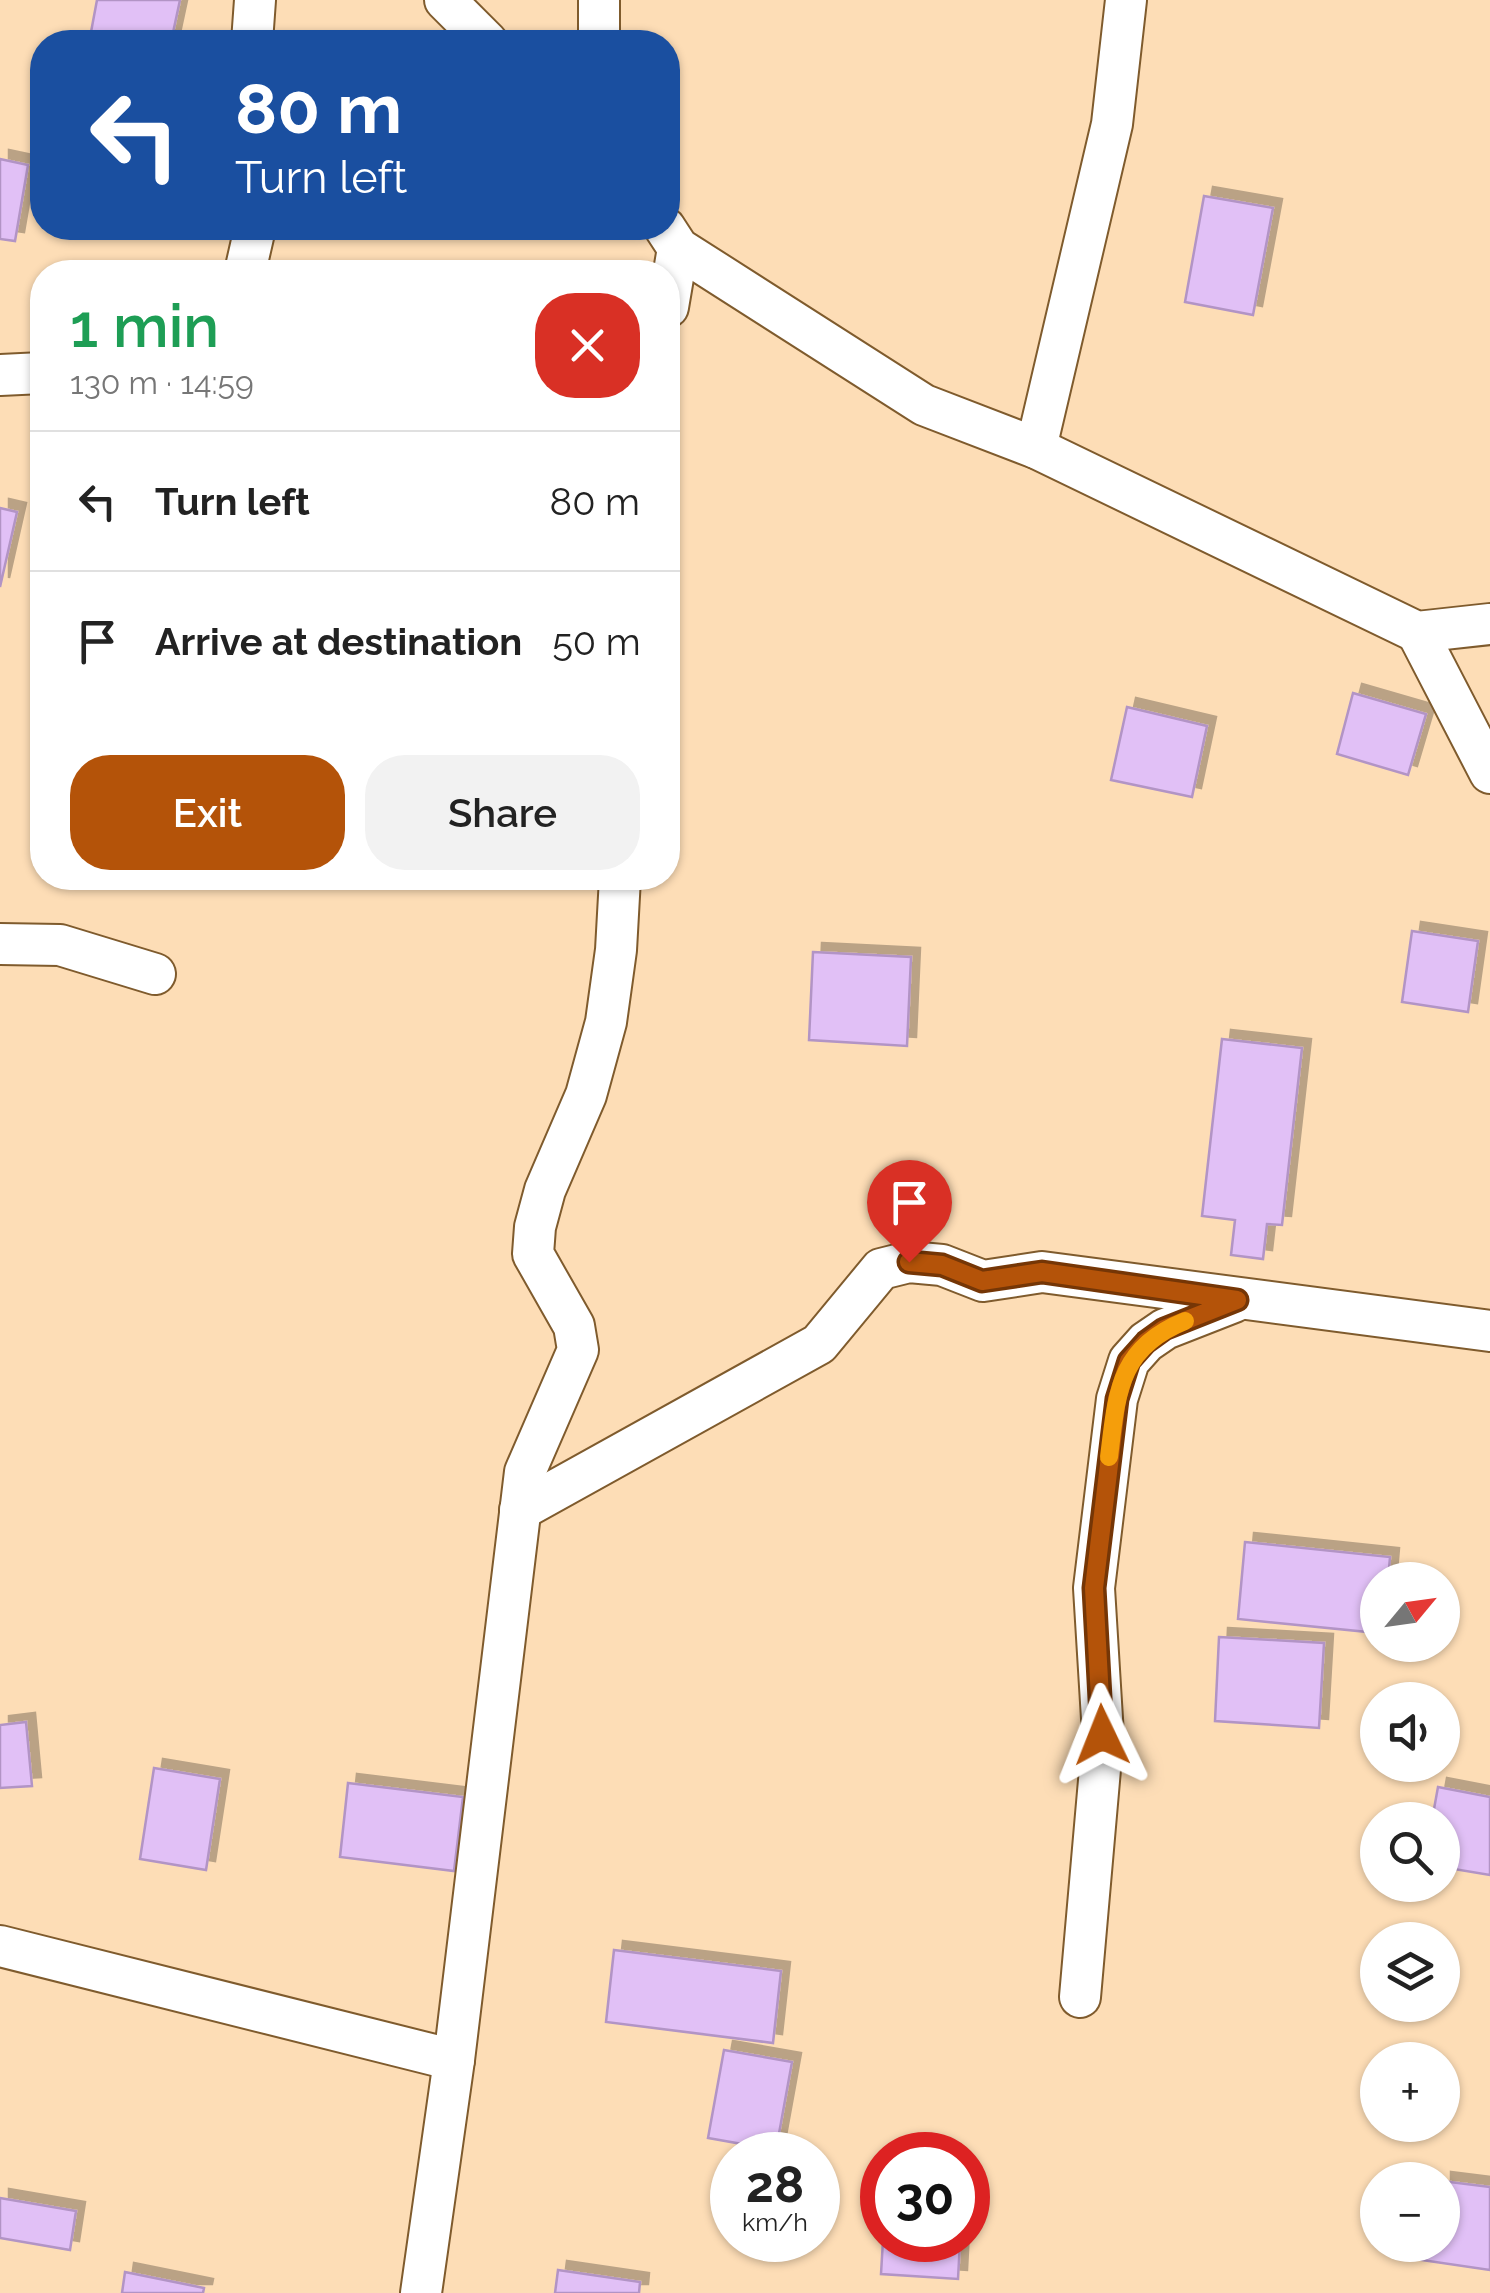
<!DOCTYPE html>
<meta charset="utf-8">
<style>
body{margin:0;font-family:Raleway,sans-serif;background:#f2f2f2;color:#222;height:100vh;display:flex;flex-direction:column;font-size:38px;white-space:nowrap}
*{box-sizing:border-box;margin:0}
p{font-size:32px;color:#767676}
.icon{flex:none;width:55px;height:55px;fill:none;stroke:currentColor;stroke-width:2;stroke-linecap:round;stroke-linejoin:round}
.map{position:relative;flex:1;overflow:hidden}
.drawer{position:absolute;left:30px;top:260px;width:650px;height:630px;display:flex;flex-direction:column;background:#fff;border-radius:40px;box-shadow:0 2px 8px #0004}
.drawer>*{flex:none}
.hud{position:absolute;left:30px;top:30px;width:650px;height:210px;border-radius:40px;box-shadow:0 2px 8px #0004;background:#1a4fa0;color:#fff;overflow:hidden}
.needle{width:65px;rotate:61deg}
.tools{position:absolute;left:1360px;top:1562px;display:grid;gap:20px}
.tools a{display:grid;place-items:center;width:100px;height:100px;border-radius:50%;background:#fff;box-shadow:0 2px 8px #0004;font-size:50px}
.speed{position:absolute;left:710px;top:2132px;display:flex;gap:20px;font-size:50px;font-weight:700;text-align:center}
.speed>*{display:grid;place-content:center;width:130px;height:130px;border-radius:50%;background:#fff;box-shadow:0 2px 8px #0004;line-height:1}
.speed small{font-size:25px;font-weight:400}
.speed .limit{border:15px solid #d22;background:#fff;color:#111}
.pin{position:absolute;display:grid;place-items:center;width:85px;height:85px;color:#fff;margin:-102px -42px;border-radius:50% 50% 50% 0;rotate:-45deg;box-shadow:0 0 10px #0007}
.pin .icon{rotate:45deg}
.me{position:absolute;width:110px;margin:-55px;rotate:358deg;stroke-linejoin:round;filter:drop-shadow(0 0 8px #0008)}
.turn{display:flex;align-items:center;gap:35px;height:210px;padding:0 40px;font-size:45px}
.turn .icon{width:130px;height:130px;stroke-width:2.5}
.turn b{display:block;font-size:70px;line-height:85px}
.round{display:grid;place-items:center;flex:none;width:105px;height:105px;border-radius:40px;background:#f2f2f2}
.head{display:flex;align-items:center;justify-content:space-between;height:170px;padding:0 40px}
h1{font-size:60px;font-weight:600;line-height:75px;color:#1e9e55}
.button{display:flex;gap:20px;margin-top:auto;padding:20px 40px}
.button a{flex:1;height:115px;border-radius:40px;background:#b45309;color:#fff;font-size:40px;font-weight:600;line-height:115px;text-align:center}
.button a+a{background:#f2f2f2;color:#222}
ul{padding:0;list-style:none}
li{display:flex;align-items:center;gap:30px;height:140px;padding:0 40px;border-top:2px solid #e0e0e0}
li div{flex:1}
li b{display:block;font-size:38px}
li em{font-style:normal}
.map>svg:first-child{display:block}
.building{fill:#e1c0f6;stroke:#b294c5;stroke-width:2.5;filter:url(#shadow)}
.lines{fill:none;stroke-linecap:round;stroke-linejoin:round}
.street-casing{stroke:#7f5b2d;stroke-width:44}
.street{stroke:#fff;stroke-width:40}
.route-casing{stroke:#753606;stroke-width:25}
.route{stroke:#b45309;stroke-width:18}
.slow{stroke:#f59e0b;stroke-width:18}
</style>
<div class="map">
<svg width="1490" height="2293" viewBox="0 0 1490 2293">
<defs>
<filter id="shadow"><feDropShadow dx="9" dy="-9" stdDeviation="0" flood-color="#0004"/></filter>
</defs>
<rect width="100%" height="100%" fill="#fdddb6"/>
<g class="building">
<path d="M97 0H180L171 42H140L91 32Z"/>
<path d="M0 159 28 165 15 241 0 239Z"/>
<path d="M1204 196 1273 208 1253 315 1185 302Z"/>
<path d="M0 508 17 512 0 587Z"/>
<path d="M1353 693 1426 714 1408 775 1337 754Z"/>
<path d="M1127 707 1207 726 1192 797 1111 780Z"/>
<path d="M1412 931 1478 941 1468 1012 1402 1002Z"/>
<path d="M813 952 911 957 907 1046 809 1040Z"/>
<path d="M1222 1039 1302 1048 1282 1225 1267 1224 1263 1259 1231 1255 1235 1220 1202 1216Z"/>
<path d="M1245 1542 1390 1557 1388 1580H1378V1633L1238 1619Z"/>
<path d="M1219 1637 1324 1643 1319 1728 1215 1721Z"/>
<path d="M26 1722 32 1786 0 1788V1725Z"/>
<path d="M154 1768 220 1779 206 1870 140 1859Z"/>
<path d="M348 1783 463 1797 454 1871 340 1857Z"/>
<path d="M1438 1787 1490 1797V1875L1442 1867V1820H1432Z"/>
<path d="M614 1950 781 1971 773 2043 606 2022Z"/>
<path d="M724 2050 792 2062 776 2150 708 2138Z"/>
<path d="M1442 2181 1490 2187V2270L1408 2258 1410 2245H1442Z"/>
<path d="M0 2198 76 2211 70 2250 0 2238Z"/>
<path d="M883 2240H960L958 2279 881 2274Z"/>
<path d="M558 2270 640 2282 639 2293H555Z"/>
<path d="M125 2272 204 2288 203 2293H122Z"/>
</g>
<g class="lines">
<g class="street-casing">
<g id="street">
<path d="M445 0 487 42"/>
<path d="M252 42 255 0"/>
<path d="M599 42V0"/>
<path d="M665 228 678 248 924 405 1036 448 1417 632 1490 624"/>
<path d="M245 272 255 228"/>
<path d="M668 307 678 248"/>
<path d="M0 375 42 373"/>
<path d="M1036 448 1112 124 1126 0"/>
<path d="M1417 632 1490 773"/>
<path d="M0 944 60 945 155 974"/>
<path d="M520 1510 819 1344 881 1269 909 1262 942 1265 983 1281 1042 1272 1490 1331"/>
<path d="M0 1946 454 2060"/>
<path d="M1080 1997 1103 1735 1094 1588 1117 1399 1129 1361 1146 1342 1165 1329 1234 1302"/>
<path d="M421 2293 454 2060 525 1472 578 1350 574 1326 533 1254 535 1227 545 1190 586 1095 606 1022 616 950 620 878"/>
</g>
</g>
<use href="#street" class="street"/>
</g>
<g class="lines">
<g class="route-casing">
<path id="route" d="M909 1262 942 1265 982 1281 1042 1272 1237 1300 1164 1329 1146 1342 1129 1361 1117 1399 1094 1588 1102 1735"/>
</g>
<use href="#route" class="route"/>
<path class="slow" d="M1109 1457C1117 1393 1118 1348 1185 1321"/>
</g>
</svg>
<div class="tools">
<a><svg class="needle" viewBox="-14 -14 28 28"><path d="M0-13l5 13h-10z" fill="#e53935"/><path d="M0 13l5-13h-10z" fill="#767676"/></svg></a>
<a><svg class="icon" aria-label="sound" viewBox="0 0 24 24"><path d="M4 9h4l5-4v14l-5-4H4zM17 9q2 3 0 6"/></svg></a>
<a><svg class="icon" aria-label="search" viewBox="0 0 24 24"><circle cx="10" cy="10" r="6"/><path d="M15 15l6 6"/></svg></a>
<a><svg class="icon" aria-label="layers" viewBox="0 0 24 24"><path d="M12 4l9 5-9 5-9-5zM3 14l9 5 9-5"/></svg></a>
<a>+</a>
<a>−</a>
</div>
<div class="speed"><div>28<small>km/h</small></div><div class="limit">30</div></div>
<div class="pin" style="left:909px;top:1262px;background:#d93025"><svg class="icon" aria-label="arrive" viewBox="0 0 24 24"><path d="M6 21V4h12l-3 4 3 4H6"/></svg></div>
<svg class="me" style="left:1102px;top:1735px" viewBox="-20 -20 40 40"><path d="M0-17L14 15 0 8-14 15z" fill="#b45309" stroke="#fff" stroke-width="4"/></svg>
<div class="hud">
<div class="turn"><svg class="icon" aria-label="left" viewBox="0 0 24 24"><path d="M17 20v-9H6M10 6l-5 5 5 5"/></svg><div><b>80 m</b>Turn left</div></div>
</div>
<section class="drawer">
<div class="head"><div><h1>1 min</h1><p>130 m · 14:59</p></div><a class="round" style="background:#d93025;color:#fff"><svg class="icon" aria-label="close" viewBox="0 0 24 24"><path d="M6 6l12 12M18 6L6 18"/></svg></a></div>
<ul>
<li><svg class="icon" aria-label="left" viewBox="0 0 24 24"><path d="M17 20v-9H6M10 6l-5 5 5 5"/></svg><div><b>Turn left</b></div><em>80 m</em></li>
<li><svg class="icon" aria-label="arrive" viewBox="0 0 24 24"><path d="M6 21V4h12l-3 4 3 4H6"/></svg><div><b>Arrive at destination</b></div><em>50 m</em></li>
</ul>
<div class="button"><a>Exit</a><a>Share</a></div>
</section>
</div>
